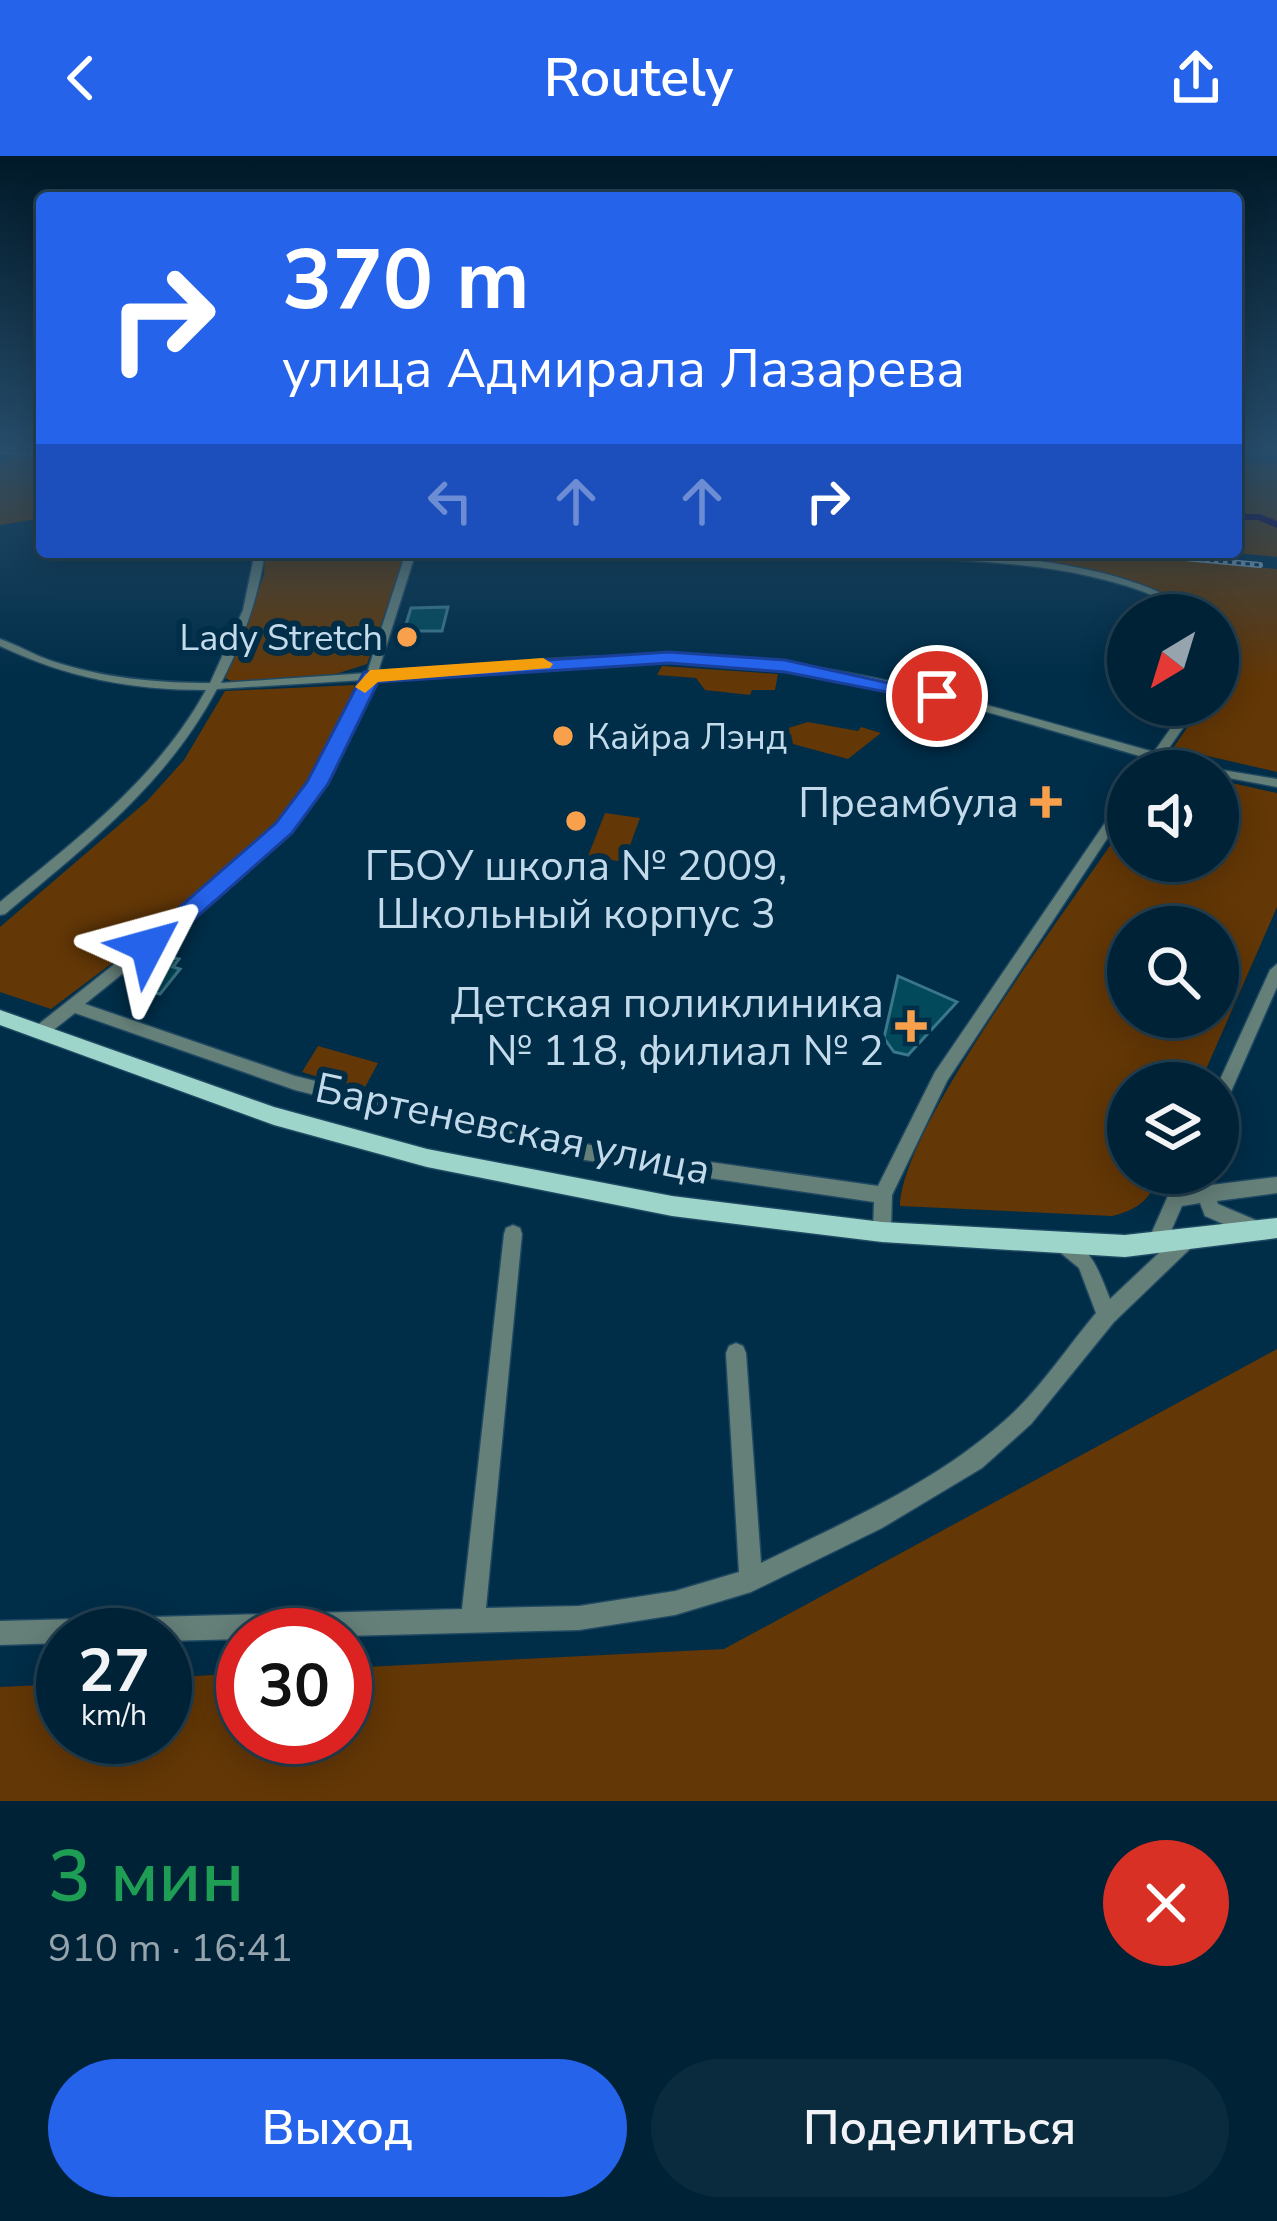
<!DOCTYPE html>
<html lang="ru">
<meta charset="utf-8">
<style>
body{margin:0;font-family:"Nunito Sans",sans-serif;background:#0a2a3e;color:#f1f3f6;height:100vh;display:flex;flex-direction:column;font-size:45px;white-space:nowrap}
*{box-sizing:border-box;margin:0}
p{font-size:39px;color:#95a4ad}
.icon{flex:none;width:66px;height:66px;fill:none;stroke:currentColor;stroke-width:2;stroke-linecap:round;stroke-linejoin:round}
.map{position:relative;height:1645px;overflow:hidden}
.details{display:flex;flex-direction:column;background:#002236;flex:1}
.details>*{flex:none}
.banner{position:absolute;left:36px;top:36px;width:1206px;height:366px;border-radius:12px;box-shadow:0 6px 30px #0003,0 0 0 3px #223f51;background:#2563eb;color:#fff;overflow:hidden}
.needle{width:78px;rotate:218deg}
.controls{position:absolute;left:1107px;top:438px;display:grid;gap:24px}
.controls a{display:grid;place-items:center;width:132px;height:132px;border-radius:50%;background:#002236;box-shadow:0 6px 30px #0003,0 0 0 3px #223f51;font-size:60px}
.speed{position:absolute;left:36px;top:1452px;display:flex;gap:24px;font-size:60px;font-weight:700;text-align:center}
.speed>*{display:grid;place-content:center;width:156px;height:156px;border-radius:50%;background:#002236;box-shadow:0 6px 30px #0003,0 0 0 3px #223f51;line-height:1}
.speed small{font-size:30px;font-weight:400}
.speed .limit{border:18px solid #d22;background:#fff;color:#111}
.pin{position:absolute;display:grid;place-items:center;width:102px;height:102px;color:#fff;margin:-51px;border:6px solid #fff;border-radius:50%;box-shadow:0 3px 12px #0007}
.me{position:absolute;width:132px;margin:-66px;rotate:51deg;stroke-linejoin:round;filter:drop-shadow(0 0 9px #0008)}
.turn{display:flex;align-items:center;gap:42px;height:252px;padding:0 48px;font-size:54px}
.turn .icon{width:156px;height:156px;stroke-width:2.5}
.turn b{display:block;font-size:84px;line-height:102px}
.lanes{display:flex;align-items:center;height:114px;padding:0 48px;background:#0003;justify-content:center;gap:60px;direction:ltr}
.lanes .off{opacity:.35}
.round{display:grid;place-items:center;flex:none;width:126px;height:126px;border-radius:63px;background:#0a2a3e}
.overview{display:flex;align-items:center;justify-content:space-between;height:204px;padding:0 48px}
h1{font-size:72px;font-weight:600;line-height:90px;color:#1e9e55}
.primary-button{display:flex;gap:24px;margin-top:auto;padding:24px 48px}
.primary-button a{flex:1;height:138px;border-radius:72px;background:#2563eb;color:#fff;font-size:48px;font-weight:600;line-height:138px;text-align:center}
.primary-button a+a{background:#0a2a3e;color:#f1f3f6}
header{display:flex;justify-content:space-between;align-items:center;height:156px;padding:0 48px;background:#2563eb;color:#fff;font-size:54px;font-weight:600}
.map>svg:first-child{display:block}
.green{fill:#633706;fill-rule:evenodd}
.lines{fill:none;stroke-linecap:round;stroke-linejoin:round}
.river{fill:#20003e;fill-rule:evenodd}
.building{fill:#02495b;stroke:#3b778a;stroke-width:3}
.minor-casing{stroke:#1f4962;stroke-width:3}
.major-casing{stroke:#1f4962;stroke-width:3}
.minor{fill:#657f79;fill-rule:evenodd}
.major{fill:#9ed5ca;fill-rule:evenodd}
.rail-casing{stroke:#83a1b6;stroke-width:6}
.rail{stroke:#002d48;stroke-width:3;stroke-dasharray:4.5;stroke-linecap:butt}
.route{fill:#2563eb;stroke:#184099;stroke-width:3}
.slow{fill:#f59e0b}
.poi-dot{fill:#f9a04c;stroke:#002d48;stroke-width:4.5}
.labels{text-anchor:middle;stroke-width:12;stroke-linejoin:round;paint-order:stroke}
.far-poi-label{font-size:36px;fill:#c3daeb;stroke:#002d48;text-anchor:end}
.poi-label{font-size:42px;fill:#c3daeb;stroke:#002d48;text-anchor:end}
.street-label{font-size:42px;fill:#c3daeb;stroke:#002d48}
</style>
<header><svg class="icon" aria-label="back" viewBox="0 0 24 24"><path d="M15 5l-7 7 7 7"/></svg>Routely<svg class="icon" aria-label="share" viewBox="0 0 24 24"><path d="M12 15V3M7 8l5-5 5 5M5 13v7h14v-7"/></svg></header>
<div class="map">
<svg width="1277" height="1645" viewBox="0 0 1277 1645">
<rect width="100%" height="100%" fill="#002d48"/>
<g class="green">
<path d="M17 297 42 298V362L0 369V306Z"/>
<path d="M1236 304 1277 307V401L1226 396H1236Z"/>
<path d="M265 396H406L367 508 336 518 234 526 225 522 264 419Z"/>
<path d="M915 396H1104L1277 413V616L1173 592 1203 549H1218L1226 504 1218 459C1188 459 1147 429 1113 420 1049 405 980 403 915 396Z"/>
<path d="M662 510 778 518 775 534H752L750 539 705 534 696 522 657 519Z"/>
<path d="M355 529 310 633 290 657 164 768 51 853 0 836V771L147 645 184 604 225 535Z"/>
<path d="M808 566 858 575 861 571 881 577 848 603 793 588 791 578 772 577Z"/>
<path d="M1218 624 1277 637V751L1200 927H1128V1017H1161C1149 1044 1140 1053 1112 1060L900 1050C902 968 1077 742 1128 663V705H1218ZM1128 771H1218V861H1128Z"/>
<path d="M605 657 640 662 624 706 588 700Z"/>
<path d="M318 890 378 907 363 935 302 916Z"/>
<path d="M1277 1193V1645H0V1531L63 1528V1581H165V1522L243 1517V1581H345V1512L724 1493Z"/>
</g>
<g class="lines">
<path class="river" d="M1236 358H1260L1277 365V372L1258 364H1236Z"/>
</g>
<g class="building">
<path d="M448 451 442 475H404L411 452Z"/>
<path d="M158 799 179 803 173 811 180 813 160 838 132 832Z"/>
<path d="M898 820 957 846 908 899 894 896 884 882Z"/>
</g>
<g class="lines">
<g class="minor-casing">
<g id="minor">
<path d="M255 396H265C258 443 243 485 221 527L367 517 406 396H416L378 516C500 507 622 493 744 503 884 514 1019 559 1154 596L1187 549H1199L1164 599 1216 613 1277 623V631L1218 620V615H1198L1160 605 1153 615H1141L1150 603C1036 571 921 532 804 516 661 496 518 512 375 523L323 628 289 675 241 722 85 848 295 920 564 985 878 1030 935 916 1124 639 1128 638V651L947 925 892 1039 891 1076 889 1082 882 1085 875 1082 873 1076 874 1046 564 1001 295 934 75 857 47 879H35L33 875 35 871 231 716 279 669 311 627 364 524 217 533C165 630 87 689 5 758L0 759V746C78 682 156 624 206 534 131 534 68 522 0 490V483C18 489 34 499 52 505 103 522 156 527 210 527L243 454Z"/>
<path d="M881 396C975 396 1123 402 1199 459 1182 459 1172 448 1156 441 1136 432 1115 426 1093 421 1026 405 955 405 886 399Z"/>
<path d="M1218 487 1223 490V507L1218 510Z"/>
<path d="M1277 808V831L1226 947 1224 952 1218 954V928L1270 814Z"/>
<path d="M1178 1017H1207L1211 1029 1277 1021V1037L1217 1045 1218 1048 1260 1066 1262 1072 1260 1078 1253 1081 1205 1060 1200 1047 1182 1050 1164 1091 1157 1094 1150 1091 1148 1085Z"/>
<path d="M513 1069 520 1072 522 1078 486 1452 579 1450 675 1435 739 1416 726 1197 729 1190 736 1187 743 1190 746 1197 761 1407C849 1364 942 1324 1014 1256 1044 1227 1069 1189 1096 1157L1079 1112 1056 1093 1054 1087 1056 1081 1063 1078C1093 1094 1098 1113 1110 1143L1179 1078 1186 1075 1193 1078 1195 1084 1193 1090 1114 1166 1031 1268 982 1312 882 1372 751 1436 675 1459 579 1474 345 1480 243 1479V1483L165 1485V1479H63V1487L0 1489V1465L462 1453 504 1078 506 1072Z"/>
</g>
</g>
<g class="major-casing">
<path id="major" d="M0 854 274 951 427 993 672 1040 882 1066 1125 1079 1277 1062V1082L1125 1101 882 1086 672 1060 427 1011 274 969 0 869Z"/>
</g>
<use href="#minor" class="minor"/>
<use href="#major" class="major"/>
<g class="rail-casing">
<g id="rail">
<path d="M0 295 42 297"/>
<path d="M1120 396 1260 409"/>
</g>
</g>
<use href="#rail" class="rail"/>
</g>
<linearGradient id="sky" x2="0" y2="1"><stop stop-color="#001928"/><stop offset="0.56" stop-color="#264c6a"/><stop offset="1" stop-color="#264c6a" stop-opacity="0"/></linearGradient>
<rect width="1277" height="523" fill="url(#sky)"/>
<path class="route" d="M669 496 785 504 947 540 937 546 785 516 669 507 378 526 328 628 292 677 157 796H139L135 790 276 667 307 626 364 516Z"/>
<path class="slow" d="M543 502 553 508 550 512 378 526 365 537 355 531 370 514Z"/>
<g class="poi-dot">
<circle cx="407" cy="481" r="12"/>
<circle cx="563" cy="580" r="12"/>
<path d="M1040 628h12v12h12v12h-12v12h-12v-12h-12v-12h12z"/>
<circle cx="576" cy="665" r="12"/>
<path d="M905 852h12v12h12v12h-12v12h-12v-12h-12v-12h12z"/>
</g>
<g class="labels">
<g class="far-poi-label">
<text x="383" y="494">Lady Stretch</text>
<text x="587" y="593" text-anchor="start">Кайра Лэнд</text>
</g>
<g class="poi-label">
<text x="1019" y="661">Преамбула</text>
<text x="576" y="724" text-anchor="middle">ГБОУ школа № 2009,<tspan x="576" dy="48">Школьный корпус 3</tspan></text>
<text x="884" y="861">Детская поликлиника<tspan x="884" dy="48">№ 118, филиал № 2</tspan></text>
</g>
<g class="street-label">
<text transform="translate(513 972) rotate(12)" y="15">Бартеневская улица</text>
</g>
</g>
</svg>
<div class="controls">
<a><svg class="needle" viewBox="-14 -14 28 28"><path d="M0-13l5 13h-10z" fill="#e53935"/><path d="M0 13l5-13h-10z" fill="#95a4ad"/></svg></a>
<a><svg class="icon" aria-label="sound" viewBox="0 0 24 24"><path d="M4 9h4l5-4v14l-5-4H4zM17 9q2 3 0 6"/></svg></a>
<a><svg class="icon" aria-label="search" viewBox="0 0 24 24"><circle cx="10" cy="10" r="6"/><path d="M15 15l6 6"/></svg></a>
<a><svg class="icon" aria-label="layers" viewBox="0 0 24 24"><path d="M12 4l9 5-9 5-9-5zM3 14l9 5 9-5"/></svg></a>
</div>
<div class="speed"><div>27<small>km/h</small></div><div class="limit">30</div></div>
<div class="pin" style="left:937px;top:540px;background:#d93025"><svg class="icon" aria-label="arrive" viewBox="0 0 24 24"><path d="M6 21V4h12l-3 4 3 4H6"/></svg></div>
<svg class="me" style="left:148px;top:790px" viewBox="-20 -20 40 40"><path d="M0-17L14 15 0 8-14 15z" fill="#2563eb" stroke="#fff" stroke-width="4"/></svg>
<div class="banner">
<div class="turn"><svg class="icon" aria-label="right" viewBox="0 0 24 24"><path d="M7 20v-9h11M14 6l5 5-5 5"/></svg><div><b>370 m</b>улица Адмирала Лазарева</div></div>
<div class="lanes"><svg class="icon off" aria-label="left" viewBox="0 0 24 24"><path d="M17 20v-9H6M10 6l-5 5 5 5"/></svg><svg class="icon off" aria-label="ahead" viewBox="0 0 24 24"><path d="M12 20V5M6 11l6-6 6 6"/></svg><svg class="icon off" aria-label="ahead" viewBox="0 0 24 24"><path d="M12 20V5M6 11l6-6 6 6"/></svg><svg class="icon" aria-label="right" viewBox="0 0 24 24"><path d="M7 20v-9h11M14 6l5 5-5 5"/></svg></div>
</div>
</div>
<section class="details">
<div class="overview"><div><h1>3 мин</h1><p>910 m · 16:41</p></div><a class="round" style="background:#d93025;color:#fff"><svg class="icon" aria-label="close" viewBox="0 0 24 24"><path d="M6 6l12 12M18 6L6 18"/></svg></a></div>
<div class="primary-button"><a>Выход</a><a>Поделиться</a></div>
</section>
